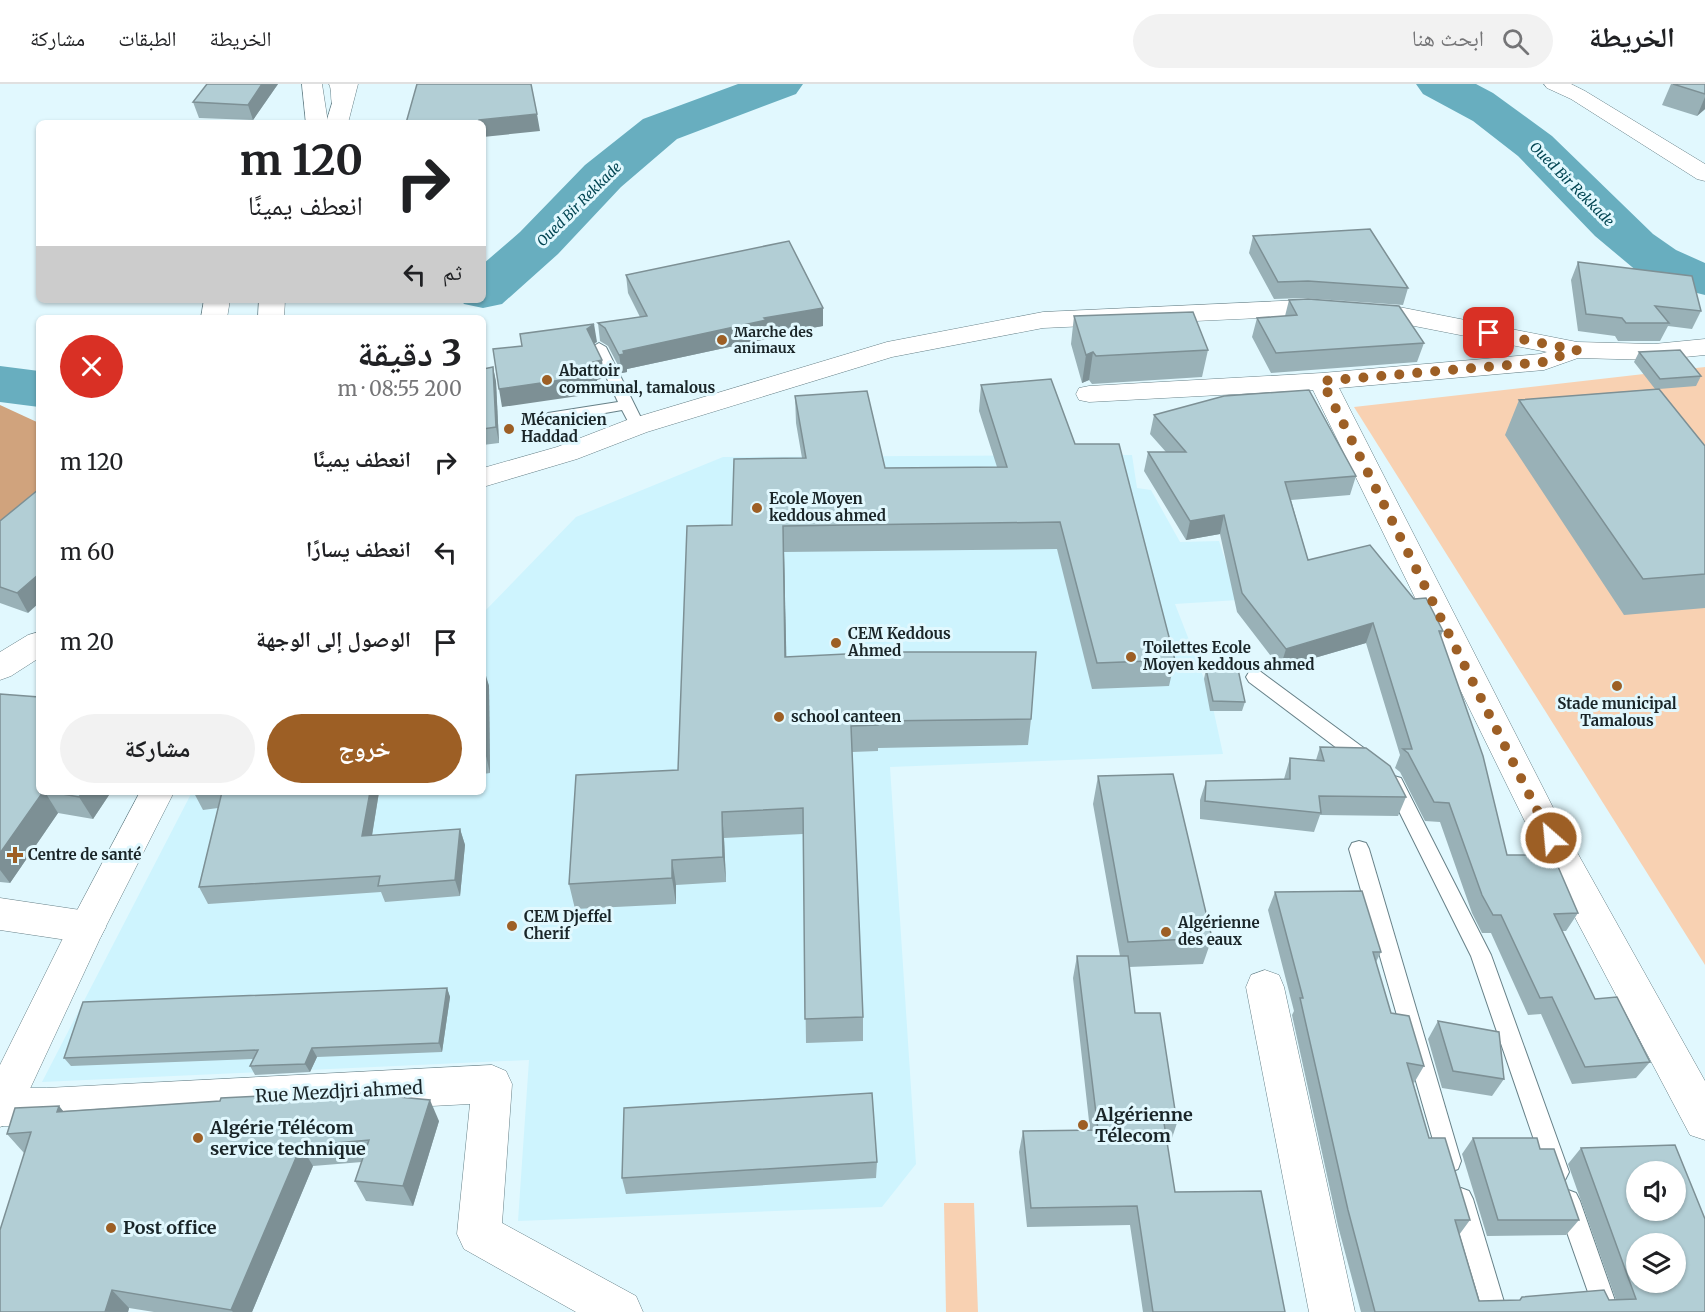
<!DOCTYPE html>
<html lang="ar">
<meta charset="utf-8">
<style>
body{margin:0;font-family:Merriweather,"Noto Naskh Arabic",serif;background:#f2f2f2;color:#202124;direction:rtl;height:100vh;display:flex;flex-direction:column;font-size:22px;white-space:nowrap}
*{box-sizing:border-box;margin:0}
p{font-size:20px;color:#757577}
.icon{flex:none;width:33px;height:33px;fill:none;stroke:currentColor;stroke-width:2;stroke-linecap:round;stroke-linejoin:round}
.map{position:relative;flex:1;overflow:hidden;direction:ltr}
.details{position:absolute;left:36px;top:231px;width:450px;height:480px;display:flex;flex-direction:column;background:#fff;border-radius:9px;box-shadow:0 2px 4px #0004;direction:rtl}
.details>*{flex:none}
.hud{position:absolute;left:36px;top:36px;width:450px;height:183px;border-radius:9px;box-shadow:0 2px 4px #0004;direction:rtl;background:#fff;color:#202124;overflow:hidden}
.buttons{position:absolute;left:1626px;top:1077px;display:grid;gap:12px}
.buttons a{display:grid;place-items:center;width:60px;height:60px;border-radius:50%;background:#fff;box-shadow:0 2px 4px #0004;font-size:30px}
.pin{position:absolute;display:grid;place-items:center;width:51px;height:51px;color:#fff;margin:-26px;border-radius:12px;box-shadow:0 3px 9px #0006}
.me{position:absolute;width:66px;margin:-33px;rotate:333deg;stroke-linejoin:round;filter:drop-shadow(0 0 4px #0008)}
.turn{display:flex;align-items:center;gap:21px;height:126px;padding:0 24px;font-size:27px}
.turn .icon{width:78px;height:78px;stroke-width:2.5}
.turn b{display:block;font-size:42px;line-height:51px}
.then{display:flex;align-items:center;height:57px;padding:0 24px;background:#0003;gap:12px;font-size:22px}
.round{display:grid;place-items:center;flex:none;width:63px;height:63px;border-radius:32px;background:#f2f2f2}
.summary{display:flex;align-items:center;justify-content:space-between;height:102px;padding:0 24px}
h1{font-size:36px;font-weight:700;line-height:45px}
.cta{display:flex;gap:12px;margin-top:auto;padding:12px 24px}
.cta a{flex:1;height:69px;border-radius:36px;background:#9d5f25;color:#fff;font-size:24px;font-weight:700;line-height:69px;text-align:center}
.cta a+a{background:#f2f2f2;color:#202124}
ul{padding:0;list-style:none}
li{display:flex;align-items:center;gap:18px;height:90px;padding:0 24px}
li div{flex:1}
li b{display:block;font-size:22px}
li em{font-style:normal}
header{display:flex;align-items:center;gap:36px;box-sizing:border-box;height:84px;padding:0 30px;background:#fff;border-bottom:2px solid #e0e0e0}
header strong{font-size:28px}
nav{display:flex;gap:33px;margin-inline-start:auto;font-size:21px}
.search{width:420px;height:54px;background:#f2f2f2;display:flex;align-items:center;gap:15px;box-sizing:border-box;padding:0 21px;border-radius:33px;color:#757577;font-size:22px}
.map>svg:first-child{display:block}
.built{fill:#cef4fe}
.green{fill:#f8d1b2}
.forest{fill:#d0a37d}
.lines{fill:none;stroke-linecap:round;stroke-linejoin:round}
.river{fill:#68aebf;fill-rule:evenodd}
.lane-casing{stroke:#678188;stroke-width:2}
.street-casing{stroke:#678188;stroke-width:1}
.secondary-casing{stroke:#678188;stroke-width:1}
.primary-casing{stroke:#678188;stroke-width:1}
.lane{fill:#fff;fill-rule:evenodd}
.street{fill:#fff;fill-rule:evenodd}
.secondary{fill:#fff;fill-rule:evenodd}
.primary{fill:#fff;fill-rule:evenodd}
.wall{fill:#99b1b7}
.shaded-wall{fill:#7d9095}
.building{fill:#b2ced5;stroke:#7d9095;stroke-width:1.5;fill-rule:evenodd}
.route{stroke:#9d5f25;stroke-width:10;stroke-dasharray:0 18}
.poi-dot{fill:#9d5f25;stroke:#e1f8fe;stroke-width:2}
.labels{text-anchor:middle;stroke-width:6;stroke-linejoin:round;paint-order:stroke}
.far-water-label{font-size:14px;font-style:italic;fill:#024552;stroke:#e1f8fe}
.far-poi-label{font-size:14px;font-weight:bold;fill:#1a2528;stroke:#e1f8fe;text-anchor:start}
.poi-label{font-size:15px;font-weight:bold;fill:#1a2528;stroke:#e1f8fe;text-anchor:start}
.near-street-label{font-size:18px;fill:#1a2528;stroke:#e1f8fe}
.near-poi-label{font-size:18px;font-weight:bold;fill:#1a2528;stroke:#e1f8fe;text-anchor:start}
</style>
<header>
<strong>الخريطة</strong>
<div class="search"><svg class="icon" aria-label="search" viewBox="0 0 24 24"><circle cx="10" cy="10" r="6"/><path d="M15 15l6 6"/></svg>ابحث هنا</div>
<nav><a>الخريطة</a><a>الطبقات</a><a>مشاركة</a></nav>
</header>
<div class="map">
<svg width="1705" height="1228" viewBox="0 0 1705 1228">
<rect width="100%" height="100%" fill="#e1f8fe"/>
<path class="built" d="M1132 371 1137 404 1151 406 1180 458 1219 457 1238 516 1175 520 1210 610 1223 670 890 683 916 1080 882 1123 518 1137 529 976 42 998 192 708H483V529L576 433 723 373Z"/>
<g class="green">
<path d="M1705 283V881L1354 323Z"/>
<path d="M944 1119H974L978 1228H946Z"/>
</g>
<path class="forest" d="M0 321 39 339V417L0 448Z"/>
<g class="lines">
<g class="river">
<path d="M738 0H803L796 10 677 55 621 103 558 170 502 220 483 224 464 220 461 216H483V180L520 148 585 81 643 35Z"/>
<path d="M1416 0H1476L1493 9 1552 52 1653 150 1676 166 1705 179V211L1661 200 1638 188 1595 152 1518 72 1473 37 1423 10Z"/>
<path d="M0 282 39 287V323L0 318Z"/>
</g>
<g class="lane-casing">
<g id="lane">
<path d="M599 259 606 263 645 342 642 345H632L622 326 548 339 541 334 548 329 618 318 592 263Z"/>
<path d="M1255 586 1261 588 1376 673 1378 678 1376 683 1369 685 1362 683 1249 598 1246 593 1249 588Z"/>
<path d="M1394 692 1401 694 1491 871 1569 1088 1565 1096 1557 1099 1549 1096 1545 1088 1471 872 1385 699 1387 694Z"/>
<path d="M1359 757 1366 759 1369 765 1461 1077 1458 1085 1450 1088 1442 1085 1439 1077 1349 765 1352 759Z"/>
<path d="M1461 1104 1469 1107 1473 1115 1507 1228H1483L1449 1115 1453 1107Z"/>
<path d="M1568 1106 1576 1109 1580 1117 1619 1228H1595L1556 1117 1560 1109Z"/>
</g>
</g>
<g class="street-casing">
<g id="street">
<path d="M302 0H322L328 39H306Z"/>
<path d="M1303 216 1399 223 1577 258 1654 260 1705 255V271L1654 276 1578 274 1544 286 1339 304 1564 745 1705 997V1056L1690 1051 1533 754 1313 306 1089 318 1079 316 1076 310 1079 304 1089 302 1322 289 1540 270 1547 268 1399 239 1303 232 1043 244 892 273 647 348 577 375 483 403V384L557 363 627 336 887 258 1043 228Z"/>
<path d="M39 548V574L11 592 0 596V568L28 551Z"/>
<path d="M0 814 87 827 100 832 106 843 100 854 87 859 0 846Z"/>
<path d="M1265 886 1279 891 1284 903 1355 1228H1309L1246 903 1251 891Z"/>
<path d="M492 981 506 987 512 1000 502 1139 636 1212 643 1228H576L464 1165 457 1150 470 1020 46 1042H0L1 1004H46Z"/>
</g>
</g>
<g class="secondary-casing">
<g id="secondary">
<path d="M338 0H358L348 39H326Z"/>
<path d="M204 216H230L227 234H201Z"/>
<path d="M259 216H285L284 234H258Z"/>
<path d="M140 708H174L103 848 15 1037 0 1043V981L74 832Z"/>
</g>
</g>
<g class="primary-casing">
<g id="primary">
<path d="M329 0H349C354 7 354 17 350 24L342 25 334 24C329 16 333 8 329 0Z"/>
<path d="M1544 0H1571L1585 7 1705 80V97L1697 95 1571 15 1547 4Z"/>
</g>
</g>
<use href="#lane" class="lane"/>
<use href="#street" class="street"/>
<use href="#secondary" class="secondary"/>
<use href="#primary" class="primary"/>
</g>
<g class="wall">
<path d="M207 0H278L253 36 199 34 193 18Z"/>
<path d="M1671 0H1705V25L1697 32 1662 21Z"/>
<path d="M1253 152 1408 204 1403 221 1303 214 1274 215 1249 169Z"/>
<path d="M1578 178 1701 227 1692 245 1668 242 1660 257H1618L1615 252 1578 247 1571 196Z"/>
<path d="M626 191 823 224V242L766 252V255L627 285V288L622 289 608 262 600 257 598 239 640 233 628 209Z"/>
<path d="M1289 216 1424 259 1417 278 1271 289 1252 253 1257 234 1285 232Z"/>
<path d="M1074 232 1208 266 1202 293 1092 300 1089 296 1082 299 1071 260Z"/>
<path d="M1639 268 1701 292 1696 302 1659 305 1705 362V524L1624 531 1505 351 1519 316 1655 305 1634 278Z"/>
<path d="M493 283 496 298 499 359 483 361V285Z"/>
<path d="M981 301 1075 360 1175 576 1169 602 1092 605 1057 465 784 468 786 573 1031 635 1028 661 878 664V667L852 668 863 933V957L806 959 803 750 724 754 726 798 676 801V820L575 825 569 800 678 686 732 441 802 374 796 339 795 312 885 384 997 383 979 327Z"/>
<path d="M1154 331 1356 392 1350 411 1291 416 1308 476 1414 515 1443 547 1441 552 1507 771 1578 829 1566 847H1562L1595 915 1650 978 1636 994 1572 1000 1541 930 1528 931 1491 849H1482L1472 829 1440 738 1425 737 1400 688 1395 684 1400 671 1366 559 1280 584 1237 528 1220 450 1186 456 1144 387 1148 368H1166L1150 350Z"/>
<path d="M0 437 28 529 0 519Z"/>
<path d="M483 585 489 602 490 689 483 690Z"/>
<path d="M1206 585 1245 618 1242 627H1210L1204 595Z"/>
<path d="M0 610 39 708H111L93 735 58 729 10 799 0 798Z"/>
<path d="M1320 663 1406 713 1398 732 1320 731 1314 748 1200 735V716L1206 697 1284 695 1290 674 1316 676Z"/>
<path d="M1098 692 1212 854 1203 880 1129 883 1135 929 1177 1039 1170 1060H1167L1175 1108 1285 1228H1143L1130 1141 1027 1143 1019 1068 1023 1047 1090 1046 1073 894 1077 872H1120L1093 720Z"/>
<path d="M194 708H379L372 752 460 745 465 761 460 812 385 818 381 808 208 820 199 803 218 724 203 726 194 709Z"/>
<path d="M1275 808 1381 868 1376 878 1391 929 1424 982 1414 999 1413 998 1429 1054 1470 1136 1459 1151 1479 1217 1616 1216 1568 1080 1581 1064 1705 1228H1361L1338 1142 1292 931 1294 927 1268 826Z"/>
<path d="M447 904 450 913 442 968 317 973 310 988 255 991 250 982 253 975 71 982 64 974Z"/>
<path d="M1438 937 1504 995 1492 1012 1442 1004 1428 955Z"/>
<path d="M278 1011 281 1016 439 1037 413 1122 366 1117 355 1097 362 1078 313 1082 252 1228H154L129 1224 128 1228H0L24 1069 7 1050 59 1022 63 1027 220 1017Z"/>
<path d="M1473 1054 1540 1065 1579 1136 1566 1151 1487 1152 1462 1070Z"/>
<path d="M877 1078 876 1094 626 1110 622 1094Z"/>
</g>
<g class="shaded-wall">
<path d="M262 0H278L253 36 248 21Z"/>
<path d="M1705 13V25L1697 32Z"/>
<path d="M537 30 540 47 483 53V39H478L479 36Z"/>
<path d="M823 224V242L766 252V255L627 285V288L622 289 619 271 623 267 764 234Z"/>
<path d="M594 240 597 258 590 262 587 245Z"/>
<path d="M1093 268 1089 296 1082 299 1086 271Z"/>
<path d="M602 276 604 294 597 296 599 309 502 323 499 305Z"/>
<path d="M493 283 496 298 499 359 496 343Z"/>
<path d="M1224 431 1220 450 1186 456 1190 437Z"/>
<path d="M783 442 784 468 787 600 785 573Z"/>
<path d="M39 490V519L28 529 17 509Z"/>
<path d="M1373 539 1366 559 1280 584 1286 565Z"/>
<path d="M484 585 489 602 490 689 486 672Z"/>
<path d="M43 708H45L58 729 10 799 0 786V769Z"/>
<path d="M83 708H111L93 735 79 713Z"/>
<path d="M370 708H379L369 769 362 752Z"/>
<path d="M722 728 724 754 726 798 723 773Z"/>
<path d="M460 745 465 761 460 812 455 796Z"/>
<path d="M672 776 676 801V820L672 794Z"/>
<path d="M447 904 450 913 442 968 439 959Z"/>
<path d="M312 964 317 973 310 988 305 980Z"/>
<path d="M430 1016 439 1037 413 1122 403 1102Z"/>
<path d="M59 1022 76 1043 57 1028Z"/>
<path d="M301 1062 313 1082 252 1228H233L231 1226Z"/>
<path d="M112 1206 129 1224 128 1228H105Z"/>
</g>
<g class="building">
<path d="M207 0H262L248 21 193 18Z"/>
<path d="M417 0H531L537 30 479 36 478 39H406Z"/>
<path d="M1673 0H1705V10Z"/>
<path d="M1370 145 1408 204 1308 197 1278 198 1253 152Z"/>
<path d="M789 157 823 224 764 234 766 236 623 267 624 270 619 271 605 244 598 239 647 232 626 191Z"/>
<path d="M1578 178 1692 192 1701 227 1655 222 1669 239H1626L1622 234 1586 230Z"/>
<path d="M1308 215 1399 222 1424 259 1276 269 1257 234 1297 231 1289 216Z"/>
<path d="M1193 228 1208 266 1096 272 1093 268 1086 271 1074 232Z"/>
<path d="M594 240 587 245 602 276 593 278 596 291 499 305 493 265 522 262 520 250Z"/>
<path d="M1680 266 1701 292 1660 295 1639 268Z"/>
<path d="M493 283 496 343 483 345V285Z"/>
<path d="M1051 295 1075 360H1119L1175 576 1097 579 1060 438 783 442 785 573 887 568H1036L1031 635 878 637V641L851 642 863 933 805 935 803 724 722 728 723 773 672 776V794L569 800 576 691 678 686 687 442 732 441 734 375 806 374 795 312 867 307 885 384 1007 383 981 301Z"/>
<path d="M1659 305 1705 362V490L1643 495 1519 316Z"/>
<path d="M1309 306 1356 392 1285 398 1308 476 1370 461 1414 515 1426 514 1443 547H1439L1483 672 1507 771H1553L1578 829 1554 830 1595 915 1617 913 1650 978 1585 983 1552 913 1540 914 1501 831H1493L1482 811 1449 719 1434 718 1408 669 1403 665H1412L1373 539 1286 565 1242 509 1224 431 1190 437 1148 368H1186L1154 331 1224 312Z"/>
<path d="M39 405V490L17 509 0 503V437Z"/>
<path d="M483 585H484L486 672 483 673Z"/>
<path d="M1206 585H1238L1245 618 1213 617Z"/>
<path d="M0 610 39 613V708H43L0 769Z"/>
<path d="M1320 663 1366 664 1390 682 1406 713 1319 712 1321 729 1205 717 1206 697 1290 695V674L1324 677Z"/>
<path d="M1173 690 1212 854 1128 858 1098 692Z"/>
<path d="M51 708H83L79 713Z"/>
<path d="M222 708H370L362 752 460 745 455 796 378 802 380 792 199 803Z"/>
<path d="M1362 807 1381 868H1373L1391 929 1409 932 1424 982 1407 979 1429 1054H1445L1470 1136H1455L1479 1217 1520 1216 1522 1213 1604 1206 1609 1216 1636 1215 1581 1064 1675 1061 1705 1135V1228H1375L1348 1126 1300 914H1303L1275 808ZM1636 1088H1676V1126H1636ZM1636 1160H1676V1198H1636Z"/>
<path d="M1077 872H1128L1135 929H1160L1177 1039H1164L1175 1108 1261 1107 1285 1228H1153L1137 1122 1031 1124 1023 1047 1098 1046Z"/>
<path d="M447 904 439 959 312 964 305 980 250 982 258 966 64 974 83 918Z"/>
<path d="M1438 937 1499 948 1504 995 1453 987Z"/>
<path d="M357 1009 430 1016 403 1102 355 1097 369 1056 301 1062 231 1226 112 1206 105 1228H0V1146L31 1048 7 1050 15 1024 59 1022 57 1028 220 1017 221 1014 278 1011 276 1016Z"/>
<path d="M872 1009 877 1078 622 1094 624 1024Z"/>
<path d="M1473 1054H1537L1540 1065H1554L1579 1136H1498Z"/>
</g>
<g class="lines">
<path class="route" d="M1489 249 1577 266 1544 278 1322 297 1551 754"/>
</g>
<g class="poi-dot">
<circle cx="722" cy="256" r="6"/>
<circle cx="547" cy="296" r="6"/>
<circle cx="509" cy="345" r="6"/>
<circle cx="757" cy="424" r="6"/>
<circle cx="836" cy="559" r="6"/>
<circle cx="1131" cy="573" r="6"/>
<circle cx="1617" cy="602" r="6"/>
<circle cx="779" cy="633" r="6"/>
<path d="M12 762h6v6h6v6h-6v6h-6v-6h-6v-6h6z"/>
<circle cx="512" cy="842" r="6"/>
<circle cx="1166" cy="848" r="6"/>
<circle cx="1083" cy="1041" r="6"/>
<circle cx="198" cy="1054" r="6"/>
<circle cx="111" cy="1144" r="6"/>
</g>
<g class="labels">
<g class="far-water-label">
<text transform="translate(1572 100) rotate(45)" y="5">Oued Bir Rekkade</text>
<text transform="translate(579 120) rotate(-45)" y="5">Oued Bir Rekkade</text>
</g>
<g class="far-poi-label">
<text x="734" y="253">Marche des<tspan x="734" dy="16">animaux</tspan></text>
</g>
<g class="poi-label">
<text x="559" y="292">Abattoir<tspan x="559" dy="17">communal, tamalous</tspan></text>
<text x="521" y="341">Mécanicien<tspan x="521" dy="17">Haddad</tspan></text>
<text x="769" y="420">Ecole Moyen<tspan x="769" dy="17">keddous ahmed</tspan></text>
<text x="848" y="555">CEM Keddous<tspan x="848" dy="17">Ahmed</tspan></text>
<text x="1143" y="569">Toilettes Ecole<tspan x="1143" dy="17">Moyen keddous ahmed</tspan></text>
<text x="1617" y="625" text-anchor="middle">Stade municipal<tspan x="1617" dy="17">Tamalous</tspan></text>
<text x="791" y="638">school canteen</text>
<text x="28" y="776">Centre de santé</text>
<text x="524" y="838">CEM Djeffel<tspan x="524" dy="17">Cherif</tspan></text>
<text x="1178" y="844">Algérienne<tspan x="1178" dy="17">des eaux</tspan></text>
</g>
<g class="near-street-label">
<text transform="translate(339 1008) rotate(-3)" y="6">Rue Mezdjri ahmed</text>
</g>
<g class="near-poi-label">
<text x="1095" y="1037">Algérienne<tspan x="1095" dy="21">Télecom</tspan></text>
<text x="210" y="1050">Algérie Télécom<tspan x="210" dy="21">service technique</tspan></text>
<text x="123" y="1150">Post office</text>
</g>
</g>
</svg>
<div class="buttons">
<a><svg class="icon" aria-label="sound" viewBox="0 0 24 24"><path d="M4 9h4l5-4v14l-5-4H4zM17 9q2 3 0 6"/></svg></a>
<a><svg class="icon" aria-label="layers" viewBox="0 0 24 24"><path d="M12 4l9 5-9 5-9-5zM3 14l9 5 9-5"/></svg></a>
</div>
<div class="pin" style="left:1489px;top:249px;background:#d93025"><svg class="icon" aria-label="arrive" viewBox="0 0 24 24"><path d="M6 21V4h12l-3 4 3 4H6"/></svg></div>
<svg class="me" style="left:1551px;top:754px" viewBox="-20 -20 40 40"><circle r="17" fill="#9d5f25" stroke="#fff" stroke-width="3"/><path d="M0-11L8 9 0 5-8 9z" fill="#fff"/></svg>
<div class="hud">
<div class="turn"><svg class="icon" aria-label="right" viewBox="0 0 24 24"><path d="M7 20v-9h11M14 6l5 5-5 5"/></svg><div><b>120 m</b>انعطف يمينًا</div></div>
<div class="then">ثم<svg class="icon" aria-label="left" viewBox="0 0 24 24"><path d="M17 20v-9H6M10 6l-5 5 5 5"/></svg></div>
</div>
<section class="details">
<div class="summary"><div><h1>3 دقيقة</h1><p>200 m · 08:55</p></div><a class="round" style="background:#d93025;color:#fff"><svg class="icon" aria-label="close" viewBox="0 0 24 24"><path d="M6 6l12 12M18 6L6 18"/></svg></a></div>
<ul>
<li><svg class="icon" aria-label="right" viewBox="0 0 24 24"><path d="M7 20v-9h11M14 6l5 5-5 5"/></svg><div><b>انعطف يمينًا</b></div><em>120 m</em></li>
<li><svg class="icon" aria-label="left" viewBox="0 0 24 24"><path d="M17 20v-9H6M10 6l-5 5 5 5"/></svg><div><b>انعطف يسارًا</b></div><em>60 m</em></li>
<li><svg class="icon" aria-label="arrive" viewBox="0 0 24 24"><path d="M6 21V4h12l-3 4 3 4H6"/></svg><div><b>الوصول إلى الوجهة</b></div><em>20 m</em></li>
</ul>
<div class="cta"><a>خروج</a><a>مشاركة</a></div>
</section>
</div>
